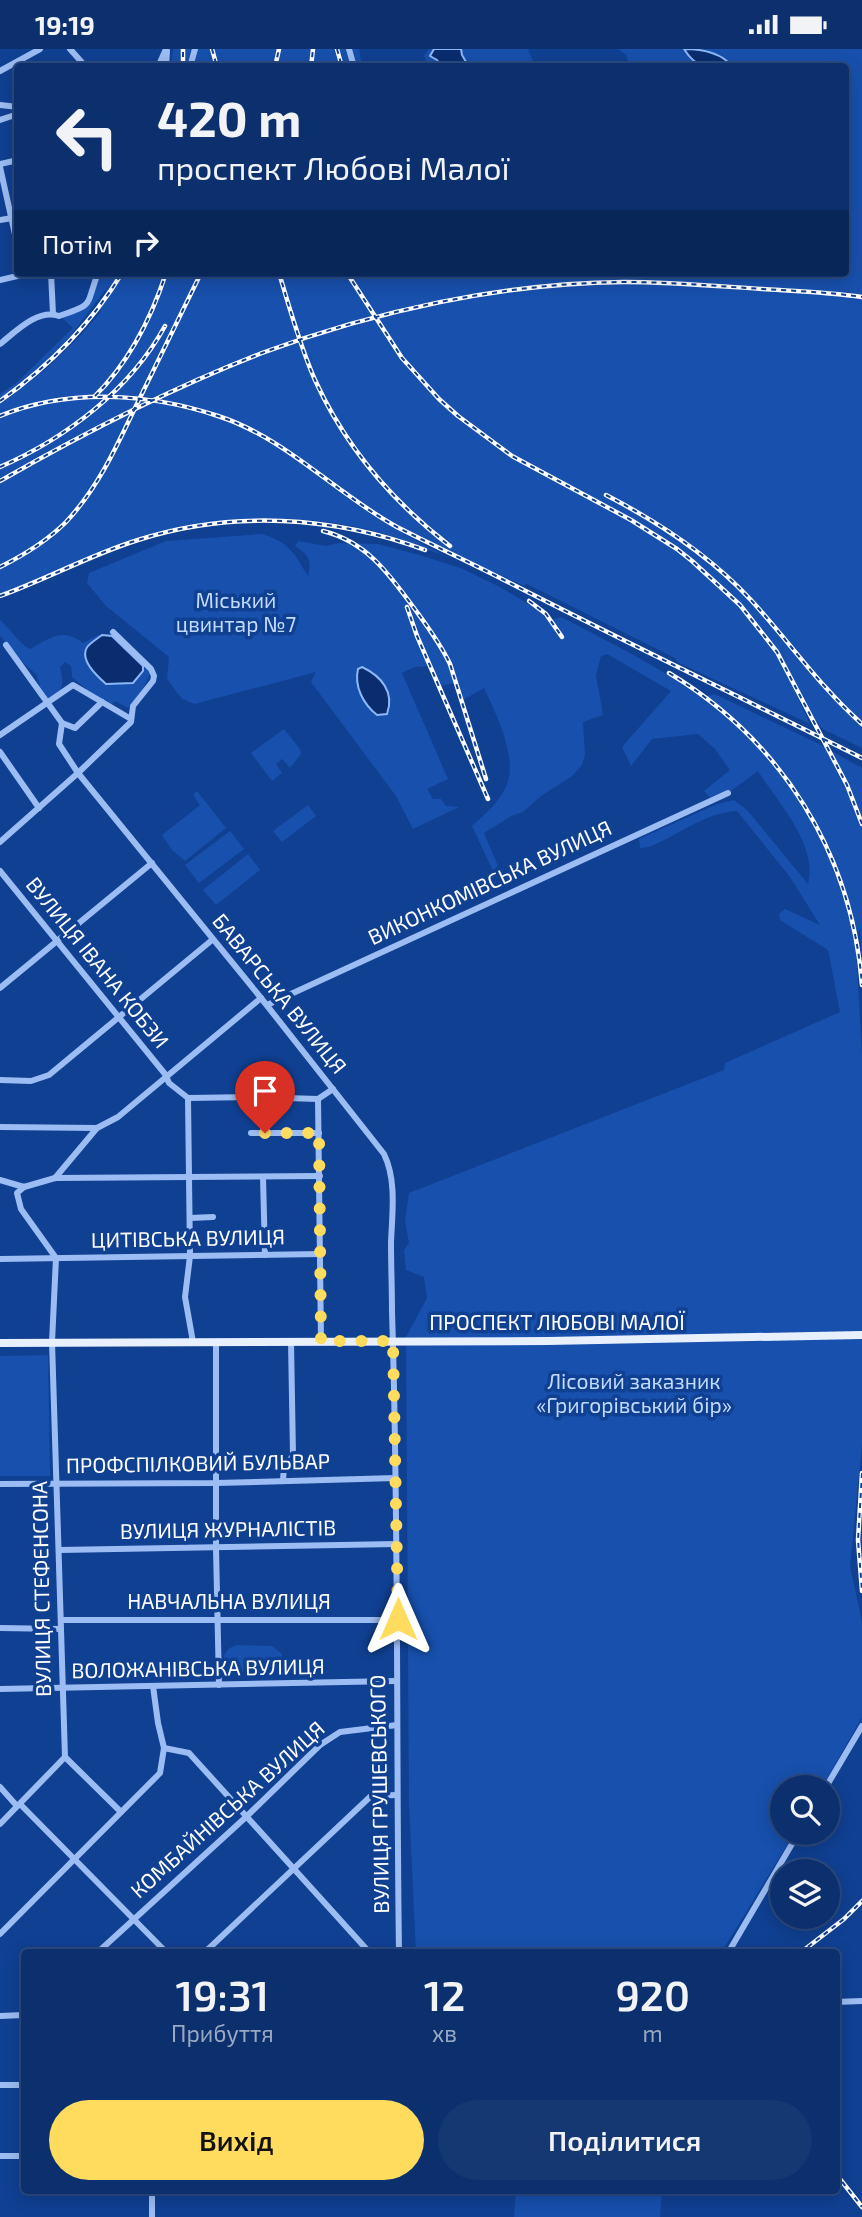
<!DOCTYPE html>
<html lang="uk">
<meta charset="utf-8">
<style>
body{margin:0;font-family:"Exo 2",sans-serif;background:#153873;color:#f1f3f6;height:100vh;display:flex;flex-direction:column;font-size:26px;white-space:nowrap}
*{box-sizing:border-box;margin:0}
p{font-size:23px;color:#9aa9c2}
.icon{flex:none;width:38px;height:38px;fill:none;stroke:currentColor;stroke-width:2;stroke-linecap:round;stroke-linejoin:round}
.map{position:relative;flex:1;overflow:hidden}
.details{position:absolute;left:21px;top:1900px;width:819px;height:245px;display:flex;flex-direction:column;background:#0c306e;border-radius:7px;box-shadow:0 4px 18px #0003,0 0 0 2px #2c4b81}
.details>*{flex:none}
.top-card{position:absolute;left:14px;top:14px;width:835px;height:214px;border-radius:7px;box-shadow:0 4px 18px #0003,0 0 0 2px #2c4b81;background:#0c306e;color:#f1f3f6;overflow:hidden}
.tools{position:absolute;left:770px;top:1726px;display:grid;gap:14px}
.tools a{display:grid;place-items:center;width:70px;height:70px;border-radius:50%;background:#0c306e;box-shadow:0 4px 18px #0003,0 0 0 2px #2c4b81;font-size:35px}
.pin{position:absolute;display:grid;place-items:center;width:60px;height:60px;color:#fff;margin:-72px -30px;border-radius:50% 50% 50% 0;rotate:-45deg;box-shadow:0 0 7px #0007}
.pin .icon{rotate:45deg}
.me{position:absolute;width:77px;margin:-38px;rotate:0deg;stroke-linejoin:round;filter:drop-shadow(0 0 5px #0008)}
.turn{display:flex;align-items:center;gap:24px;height:147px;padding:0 28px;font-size:32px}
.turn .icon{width:91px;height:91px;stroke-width:2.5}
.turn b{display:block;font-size:49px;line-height:60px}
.then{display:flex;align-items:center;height:66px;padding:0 28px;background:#0003;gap:14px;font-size:26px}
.eta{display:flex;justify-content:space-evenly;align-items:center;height:119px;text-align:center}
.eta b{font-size:42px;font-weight:600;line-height:49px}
.cta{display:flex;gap:14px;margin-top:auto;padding:14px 28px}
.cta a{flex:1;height:80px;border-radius:42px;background:#ffdb5e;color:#111;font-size:28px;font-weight:600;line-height:80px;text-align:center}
.cta a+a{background:#153873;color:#f1f3f6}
.status{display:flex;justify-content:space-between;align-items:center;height:49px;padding:0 35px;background:#0c306e;direction:ltr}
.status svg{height:19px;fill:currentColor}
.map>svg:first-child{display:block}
.green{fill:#1750ad}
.water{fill:#092d6e;stroke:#8db7f7;stroke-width:2}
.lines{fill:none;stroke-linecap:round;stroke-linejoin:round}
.minor{stroke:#9cbdf3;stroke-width:6}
.major{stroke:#e8efff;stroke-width:8}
.rail-casing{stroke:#fff;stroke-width:4.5}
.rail{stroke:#104092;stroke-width:2;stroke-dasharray:5;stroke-linecap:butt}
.route{stroke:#ffdb5e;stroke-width:12;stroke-dasharray:0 21.6}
.labels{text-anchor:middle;stroke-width:7;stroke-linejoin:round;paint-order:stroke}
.park-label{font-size:21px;fill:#c3dafe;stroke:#104092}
.street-label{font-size:21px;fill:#fff;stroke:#104092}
</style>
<div class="status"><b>19:19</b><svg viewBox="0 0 49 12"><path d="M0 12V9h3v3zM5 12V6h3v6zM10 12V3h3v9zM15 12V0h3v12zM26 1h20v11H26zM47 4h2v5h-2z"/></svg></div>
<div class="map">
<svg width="862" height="2168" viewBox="0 0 862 2168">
<rect width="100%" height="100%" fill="#104092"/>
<g class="green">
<path d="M173 0H359L362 17 171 18Z"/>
<path d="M429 0H528L535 17H428L424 7Z"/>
<path d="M618 0H862V699L821 679 791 633 810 675 677 613 675 609 525 534V537L402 484 445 507C425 500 405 491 385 485 307 463 215 464 138 489 91 504 47 528 0 545V355L46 320 79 288 100 264 107 239 62 298 34 324 0 350V345L16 334 73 279 62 269C92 259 90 252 101 224H845V18L628 17 629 15 626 6Z"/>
<path d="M262 485C289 493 294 504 308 527 312 511 309 506 295 497L298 492 326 497 339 494 378 495 423 507 463 520 498 537 537 560 549 572 561 568C609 593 659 617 702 649L714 645 725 650 819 695 862 719V914L860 877 856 895 862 1007V1396L850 1517 862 1573V1668L822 1738H782V1783H795L721 1904H416L409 1756 406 1288 427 1249 424 1228 406 1221 404 1201 409 1194 405 1172 409 1144 724 1021 725 1014 840 963 828 901 780 871 779 865 785 860 820 876 790 828 737 762C706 763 677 787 649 798L640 799 639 790 717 755 734 751 748 762 808 835C818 795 778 754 758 722L728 744 712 751 704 742 730 721 715 700 698 685 652 690 631 717 622 698 671 642 607 605 601 607 596 626 603 666 583 673 585 705 582 716 571 728 541 747 523 763 511 767 484 784 498 817 493 822 472 777C484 766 497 755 505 740 520 712 496 665 484 639L463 651 458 633 441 637 432 617 415 618 402 624 448 730 427 740 433 750H441L446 757 459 758 413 780 396 747 311 633 316 623 195 655 182 650 167 630 169 608 106 557 87 534 89 524 166 492Z"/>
<path d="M0 571C11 580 18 594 30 600 50 589 62 578 83 594L98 586 111 585 151 623 142 642 128 659 115 652 108 659 72 628 71 617 65 613 60 618C64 635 63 642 52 655L41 642 37 626 21 612 0 587Z"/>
<path d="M284 680 300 700 301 705 290 719 282 710 276 715 282 724 272 732 251 704Z"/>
<path d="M197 742 226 779 185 812 172 801 162 786 200 756 193 746Z"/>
<path d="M308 756 316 767 282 793 273 782Z"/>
<path d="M230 782 244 800 199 834 185 816Z"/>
<path d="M248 805 260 821 216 856 203 841Z"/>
<path d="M48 1306 50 1427H0V1307Z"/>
<path d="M237 1596 272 1597 282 1605V1614C280 1618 279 1620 274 1622 268 1625 236 1624 230 1620 218 1611 225 1599 237 1596Z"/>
<path d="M516 2142H662L660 2168H514Z"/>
</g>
<g class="water">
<path d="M434 0H461L462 6 466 13 465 17H441L437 11 430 7Z"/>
<path d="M684 0C701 0 721 4 732 17 708 18 698 22 684 0Z"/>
<path d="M102 586 112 587 143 617V622L133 634 106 635C97 627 78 610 88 597 92 593 98 589 102 586Z"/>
<path d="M362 618C381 627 395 643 387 665L377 666C363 655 354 637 358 620Z"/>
</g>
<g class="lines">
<g class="minor">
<path d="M70 0 86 18"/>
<path d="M349 0 354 18"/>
<path d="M158 18 166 0"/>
<path d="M166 18 167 2"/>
<path d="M190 18 195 0"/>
<path d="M0 22 40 0"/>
<path d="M0 56 18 58"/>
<path d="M0 71 18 65"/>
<path d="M0 115 18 111"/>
<path d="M0 118 18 199"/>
<path d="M0 171 18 168"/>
<path d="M51 224 53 265"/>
<path d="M0 231 30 224"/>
<path d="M0 295C15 283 38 259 59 267 95 255 85 258 98 224"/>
<path d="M6 596 62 674 59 695 78 724 261 949 384 1105C397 1132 392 1165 391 1194 391 1217 392 1240 392 1263 399 1477 396 1690 399 1904"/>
<path d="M62 674 75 679 102 653"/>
<path d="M0 686 73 636 131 670"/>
<path d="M0 703 39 759"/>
<path d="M0 793 78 724 131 673 133 657 153 632 154 627 151 620 113 583"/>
<path d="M0 822 165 1025 169 1034 188 1049 253 1048 318 1050"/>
<path d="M0 939 152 814"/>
<path d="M267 956 728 744"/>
<path d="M0 1031 31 1032 49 1026 212 891"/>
<path d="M253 1048 254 1022"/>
<path d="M188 1049 190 1207 185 1248 193 1293"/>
<path d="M0 1078 97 1079"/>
<path d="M251 1084H319"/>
<path d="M263 1128 265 1206"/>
<path d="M55 1129 97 1079 118 1068 261 949"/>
<path d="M0 1131 24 1138 55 1129 320 1127"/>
<path d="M24 1138 17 1144 21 1160 56 1209 52 1293 65 1708 121 1763"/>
<path d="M190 1169 213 1168"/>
<path d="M0 1210 322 1205"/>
<path d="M321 1292 318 1050 333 1040"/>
<path d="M216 1293V1499L219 1636"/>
<path d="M283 1431 284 1418 293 1407 291 1292"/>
<path d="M0 1435 216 1434 396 1429"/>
<path d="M59 1501 397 1495"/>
<path d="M61 1571H398"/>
<path d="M0 1579 61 1580"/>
<path d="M0 1640 396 1632"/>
<path d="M164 1699 189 1704 370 1904"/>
<path d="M0 1738 17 1757"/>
<path d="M826 1738 862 1677"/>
<path d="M20 1755 167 1904"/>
<path d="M0 1775 65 1708"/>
<path d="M0 1885 160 1724 164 1699 158 1674 153 1637"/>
<path d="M97 1904 246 1768 320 1696 340 1683 397 1676"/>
<path d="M204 1904 371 1747 397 1746"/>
<path d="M728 1904 799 1783"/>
<path d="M836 1953 862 1952"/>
<path d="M0 1967 24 1966"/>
<path d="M0 2036H24"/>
<path d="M0 2107H24"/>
<path d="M152 2142V2168"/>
</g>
<path class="major" d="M0 1294 548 1292 862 1286"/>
<g class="rail-casing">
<g id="rail">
<path d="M212 0 217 18"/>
<path d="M337 0 342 18"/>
<path d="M183 18V0"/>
<path d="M275 18 279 0"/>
<path d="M311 18 313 0"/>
<path d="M279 224C290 260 300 297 315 331 345 397 393 453 450 497"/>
<path d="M347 224 402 309 439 350 458 367 512 407 631 471 677 500 692 512 740 556 777 603 847 736 862 775"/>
<path d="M95 347C129 313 151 270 166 224"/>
<path d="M0 352C48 318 91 275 122 224"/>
<path d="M0 367C68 339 149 344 218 367 286 389 335 444 397 478 432 496 467 512 502 530 621 591 742 649 862 709"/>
<path d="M0 418C66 389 130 341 165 277"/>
<path d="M0 432C84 384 171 339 262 304 375 262 503 234 624 233 670 233 716 237 762 240 795 242 829 243 862 248"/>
<path d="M606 446C660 474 709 506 750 550 788 591 820 638 862 675"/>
<path d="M323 482C367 493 389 525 414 559 427 577 440 594 450 615L486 730"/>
<path d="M0 518C24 506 47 492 66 473 97 440 116 399 135 359 157 314 179 269 201 224"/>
<path d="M0 547C47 530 90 506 138 491 231 461 334 467 425 501"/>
<path d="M529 552 546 565 562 588"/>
<path d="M407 558 417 587 488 750"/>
<path d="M669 624C782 692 852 805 862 936"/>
<path d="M862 1424 858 1491 862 1542"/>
<path d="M800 1904 844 1870 862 1852"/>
<path d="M836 2125 862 2158"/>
</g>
</g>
<use href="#rail" class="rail"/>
</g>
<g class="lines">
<path class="route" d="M265 1084H319L321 1292H393L398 1570"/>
</g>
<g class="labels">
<g class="park-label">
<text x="236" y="559">Міський<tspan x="236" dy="24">цвинтар №7</tspan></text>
<text x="634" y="1340">Лісовий заказник<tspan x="634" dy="24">«Григорівський бір»</tspan></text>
</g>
<g class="street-label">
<text transform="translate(490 834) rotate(-25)" y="7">ВИКОНКОМІВСЬКА ВУЛИЦЯ</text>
<text transform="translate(97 914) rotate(51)" y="7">ВУЛИЦЯ ІВАНА КОБЗИ</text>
<text transform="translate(279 945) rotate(51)" y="7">БАВАРСЬКА ВУЛИЦЯ</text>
<text transform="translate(188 1190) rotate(-1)" y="7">ЦИТІВСЬКА ВУЛИЦЯ</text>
<text x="557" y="1281">ПРОСПЕКТ ЛЮБОВІ МАЛОЇ</text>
<text transform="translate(198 1415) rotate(-1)" y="7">ПРОФСПІЛКОВИЙ БУЛЬВАР</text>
<text transform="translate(228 1481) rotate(-1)" y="7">ВУЛИЦЯ ЖУРНАЛІСТІВ</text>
<text transform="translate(42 1540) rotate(-91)" y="7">ВУЛИЦЯ СТЕФЕНСОНА</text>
<text x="229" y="1560">НАВЧАЛЬНА ВУЛИЦЯ</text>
<text transform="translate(198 1620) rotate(-1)" y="7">ВОЛОЖАНІВСЬКА ВУЛИЦЯ</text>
<text transform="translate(380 1745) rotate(-91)" y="7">ВУЛИЦЯ ГРУШЕВСЬКОГО</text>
<text transform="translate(228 1761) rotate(-42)" y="7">КОМБАЙНІВСЬКА ВУЛИЦЯ</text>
</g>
</g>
</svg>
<div class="tools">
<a><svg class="icon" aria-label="search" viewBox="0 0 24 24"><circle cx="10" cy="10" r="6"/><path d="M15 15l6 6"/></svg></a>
<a><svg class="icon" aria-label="layers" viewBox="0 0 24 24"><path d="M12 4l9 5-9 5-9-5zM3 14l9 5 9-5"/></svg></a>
</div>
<div class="pin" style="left:265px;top:1084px;background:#d93025"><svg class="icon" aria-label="arrive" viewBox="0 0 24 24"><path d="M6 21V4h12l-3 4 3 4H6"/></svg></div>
<svg class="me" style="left:398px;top:1570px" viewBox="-20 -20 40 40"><path d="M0-17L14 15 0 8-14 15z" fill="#ffdb5e" stroke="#fff" stroke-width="4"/></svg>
<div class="top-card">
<div class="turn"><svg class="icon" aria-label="left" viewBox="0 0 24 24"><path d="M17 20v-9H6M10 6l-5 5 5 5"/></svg><div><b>420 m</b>проспект Любові Малої</div></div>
<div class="then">Потім<svg class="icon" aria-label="right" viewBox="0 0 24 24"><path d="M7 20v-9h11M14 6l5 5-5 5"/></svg></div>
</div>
<section class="details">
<div class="eta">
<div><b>19:31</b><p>Прибуття</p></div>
<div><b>12</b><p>хв</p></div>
<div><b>920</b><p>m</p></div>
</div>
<div class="cta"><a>Вихід</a><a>Поділитися</a></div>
</section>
</div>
